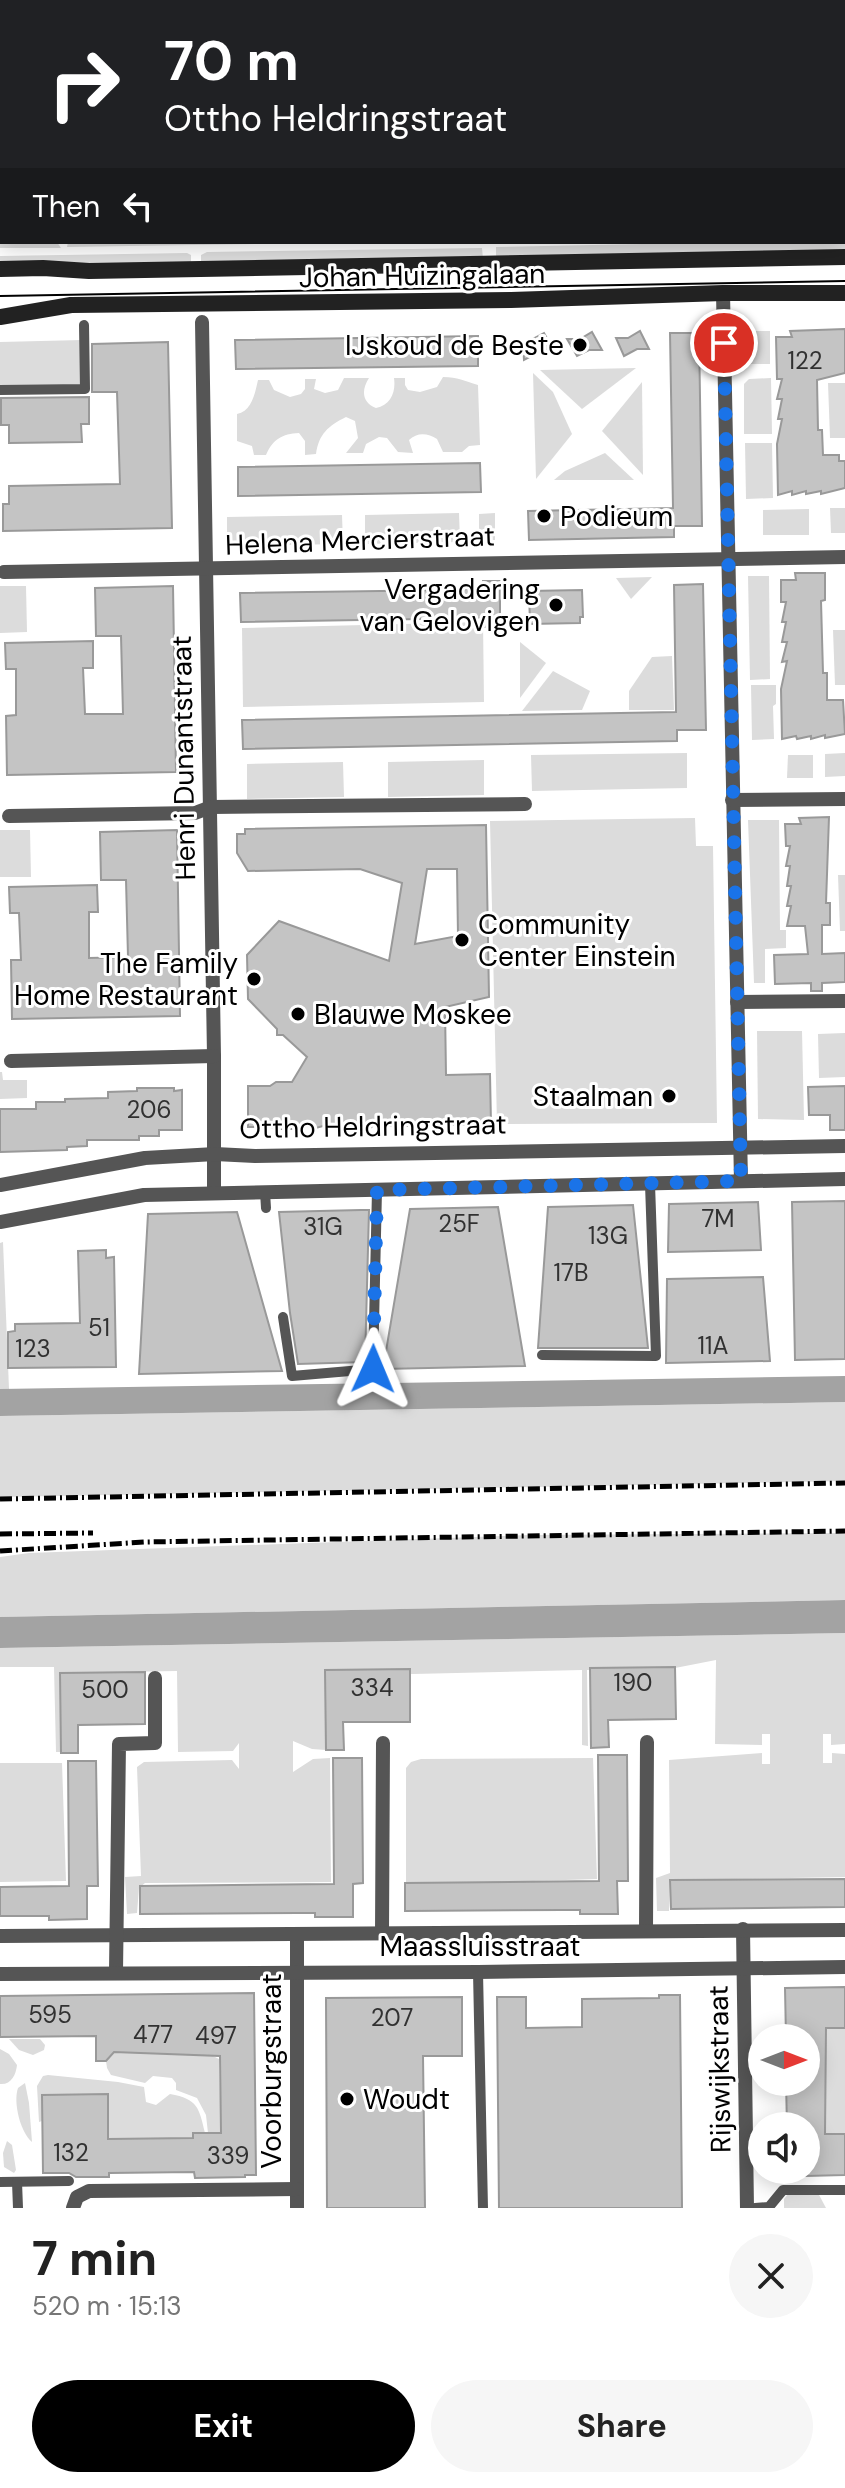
<!DOCTYPE html>
<meta charset="utf-8">
<style>
body{margin:0;font-family:"DM Sans",sans-serif;background:#f6f6f6;color:#222;height:100vh;display:flex;flex-direction:column;font-size:30px;white-space:nowrap}
*{box-sizing:border-box;margin:0}
p{font-size:26px;color:#767676}
.icon{flex:none;width:44px;height:44px;fill:none;stroke:currentColor;stroke-width:2;stroke-linecap:round;stroke-linejoin:round}
.map{position:relative;height:2208px;overflow:hidden}
.sheet{display:flex;flex-direction:column;background:#fff;flex:1}
.sheet>*{flex:none}
.top-card{position:absolute;left:0px;top:0px;width:846px;height:244px;box-shadow:0 4px 20px #0003;background:#202124;color:#fff;overflow:hidden}
.needle{width:52px;rotate:90deg}
.buttons{position:absolute;left:748px;top:2024px;display:grid;gap:16px}
.buttons a{display:grid;place-items:center;width:72px;height:72px;border-radius:50%;background:#fff;box-shadow:0 4px 20px #0003;font-size:40px}
.pin{position:absolute;display:grid;place-items:center;width:68px;height:68px;color:#fff;margin:-34px;border:4px solid #fff;border-radius:50%;box-shadow:0 2px 8px #0007}
.me{position:absolute;width:88px;margin:-44px;rotate:1deg;stroke-linejoin:round;filter:drop-shadow(0 0 6px #0008)}
.turn{display:flex;align-items:center;gap:28px;height:168px;padding:0 32px;font-size:36px}
.turn .icon{width:104px;height:104px;stroke-width:2.5}
.turn b{display:block;font-size:56px;line-height:68px}
.then{display:flex;align-items:center;height:76px;padding:0 32px;background:#0003;gap:16px;font-size:30px}
.round{display:grid;place-items:center;flex:none;width:84px;height:84px;border-radius:42px;background:#f6f6f6}
.overview{display:flex;align-items:center;justify-content:space-between;height:136px;padding:0 32px}
h1{font-size:48px;font-weight:700;line-height:60px}
.button{display:flex;gap:16px;margin-top:auto;padding:16px 32px}
.button a{flex:1;height:92px;border-radius:48px;background:#000;color:#fff;font-size:32px;font-weight:700;line-height:92px;text-align:center}
.button a+a{background:#f6f6f6;color:#222}
.map>svg:first-child{display:block}
.green{fill:#dcdcdc}
.water{fill:#a3a3a3}
.building{fill:#c4c4c4;stroke:#999;stroke-width:2;fill-rule:evenodd}
.lines{fill:none;stroke-linecap:round;stroke-linejoin:round}
.pedestrian{stroke:#555;stroke-width:10}
.minor{stroke:#555;stroke-width:14}
.secondary{stroke:#222;stroke-width:16}
.tram{stroke:#000;stroke-width:2}
.rail{stroke:#000;stroke-width:5;stroke-dasharray:12 4 2 4;stroke-linecap:butt}
.route{stroke:#1a73e8;stroke-width:14;stroke-dasharray:0 25.2}
.poi-dot{fill:#000;stroke:#fff;stroke-width:3}
.labels{text-anchor:middle;stroke-width:6;stroke-linejoin:round;paint-order:stroke}
.number-label{font-size:24px;fill:#313131}
.street-label{font-size:28px;fill:#000;stroke:#fff}
.poi-label{font-size:28px;fill:#000;stroke:#fff;text-anchor:end}
</style>
<div class="map">
<svg width="845" height="2208" viewBox="0 0 845 2208">
<rect width="100%" height="100%" fill="#fff"/>
<g class="green">
<path d="M845 240V252L496 259V247Z"/>
<path d="M57 242 61 248H0V243Z"/>
<path d="M68 242H386L67 247Z"/>
<path d="M482 248 483 259 201 263V255L207 252Z"/>
<path d="M187 253 191 255V263L89 266 0 261V256Z"/>
<rect x="743" y="331" width="27" height="33"/>
<path d="M82 340V386L0 387V342Z"/>
<path d="M636 368 582 409 540 370Z"/>
<path d="M533 373 553 392 572 434 536 479Z"/>
<path d="M443 377C458 377 464 381 478 385L480 445 469 446 462 452H443L437 439C428 433 417 432 409 440L413 453 398 452 387 438 379 437 366 444 363 453H346L358 438 355 421 346 417C328 426 319 434 316 454L305 455V441L299 433C282 434 273 439 266 455H254L252 446 237 441V414C252 411 255 393 258 380H269L274 390 290 397 301 394 305 389V379H316L314 389 325 393 338 390 344 378H369C361 390 362 403 376 408 391 405 396 392 394 378H405V385L408 390 420 392 437 387Z"/>
<path d="M771 378 772 434H744V384L749 379Z"/>
<path d="M642 382 643 475 602 431Z"/>
<path d="M828 383H845V438H830Z"/>
<path d="M745 443H772L773 498 746 499Z"/>
<path d="M605 453 634 480H554L565 471Z"/>
<path d="M830 508H845V533H831Z"/>
<path d="M809 509V535H763V510Z"/>
<path d="M459 513 460 542 365 544V515Z"/>
<path d="M495 513V540H479V514Z"/>
<path d="M342 515 343 544 227 546V517Z"/>
<path d="M748 576H769L770 679 750 680Z"/>
<path d="M652 577 631 599 616 578Z"/>
<path d="M0 586H26L27 632 0 633Z"/>
<path d="M483 622 484 702 243 707 242 628Z"/>
<path d="M833 630H845V685H835Z"/>
<path d="M520 642 546 663 520 698Z"/>
<path d="M672 656 674 710H629V691L652 657Z"/>
<path d="M553 671 590 691 582 710 522 711Z"/>
<path d="M751 685H776V704L773 706 774 739 752 740Z"/>
<path d="M687 753V788L532 791 531 755Z"/>
<path d="M845 753V776L825 777V754Z"/>
<path d="M788 755H813V778H787Z"/>
<path d="M484 760V795L388 797V762Z"/>
<path d="M343 762 344 797 247 799V764Z"/>
<path d="M695 818 696 846H713L717 1123 497 1124 490 821Z"/>
<path d="M748 820H779L780 930H786V948L765 949V983H754Z"/>
<path d="M0 830H30L31 877H0Z"/>
<path d="M838 875H845V931H840Z"/>
<path d="M757 1031H802L804 1120 758 1119Z"/>
<path d="M845 1033V1077L819 1078 818 1034Z"/>
<path d="M0 1072H2L3 1080H27V1098L0 1099Z"/>
<path d="M3 1242 9 1389H0V1243Z"/>
<path d="M845 1402V1481L0 1497V1416Z"/>
<path d="M845 1533V1600L0 1617V1557L29 1553 530 1535Z"/>
<path d="M845 1633V1744L831 1745V1734H823V1763H832V1753L845 1754V1877L670 1880 669 1911H657L656 1878 670 1873 669 1760 762 1753V1764H770V1734H762V1745L715 1744 716 1660 675 1668 587 1670 588 1746 582 1745V1670L327 1676 326 1750 312 1749 293 1741V1772L313 1759 330 1758 331 1882 145 1883 139 1888 137 1913 127 1914 125 1877 141 1876 137 1767 144 1762 232 1760 239 1769V1743L233 1751 178 1752 177 1671 60 1673V1752H56L54 1667H0V1648Z"/>
<path d="M593 1758 597 1879 406 1885V1768L411 1762 421 1759Z"/>
<path d="M0 1763H62L66 1881 0 1882Z"/>
<path d="M823 2028H845V2134H825L826 2054Z"/>
<path d="M9 2039H40L45 2045 44 2050 33 2055 19 2050Z"/>
<path d="M0 2049 9 2054 17 2065C16 2075 11 2085 0 2084Z"/>
<path d="M114 2052 213 2056 219 2059 221 2133H208L206 2115 197 2098 176 2090V2083L172 2078 153 2076 145 2083 111 2075 107 2068 106 2061Z"/>
<path d="M48 2075 118 2082 144 2087 146 2102 156 2105 170 2094C198 2099 199 2108 205 2133L193 2138 108 2139V2095H42V2121L39 2122 37 2086 43 2076Z"/>
<path d="M25 2083 29 2103 32 2142C20 2132 13 2102 18 2088Z"/>
<path d="M7 2141 12 2145 16 2170 14 2173 4 2167 3 2153Z"/>
<path d="M789 2193H818L826 2208H784V2199Z"/>
</g>
<g class="water">
<path d="M845 1376V1402L0 1416V1389Z"/>
<path d="M845 1600V1633L0 1648V1617Z"/>
</g>
<g class="building">
<path d="M845 329V373L817 380 818 430H822L823 455H839V461H845V488L821 494V491L806 494V491L792 495V491L778 495 777 444 782 419H778L782 399H777L782 379H777L776 337H792L790 331Z"/>
<path d="M640 331 649 349H637L624 356 616 338H628Z"/>
<path d="M592 332 602 350H589L577 356 567 339H580Z"/>
<path d="M544 333 554 351H541L524 360 523 344Z"/>
<path d="M670 333H699L702 526H674V537L529 540 528 511 673 508Z"/>
<path d="M478 336V366L236 369 235 340Z"/>
<path d="M168 342 172 528 3 531V504H9V486L120 484 117 392H92V344Z"/>
<path d="M89 397V424H81L82 442 9 443V425H1V398Z"/>
<path d="M480 463 481 492 238 496V467Z"/>
<path d="M795 573H825V600L821 601 823 673H827V700H843L845 734 825 738V735L811 739V736L797 739 796 736 782 739 781 689 787 661 782 662 787 642H782L786 622H782L786 602H781V580H796Z"/>
<path d="M483 581H500V627H483V618L241 622 240 593 453 590 483 588Z"/>
<path d="M703 584 706 730H677V741L243 749 242 720 676 712 674 585Z"/>
<path d="M173 586 176 772 7 775 6 716 16 715V669H6L5 643 93 641V668H83L85 714H123L121 636H96L95 588Z"/>
<path d="M582 590 583 617H580V623L530 624 529 591Z"/>
<path d="M829 817 826 903H830V925H822V954L845 953V982L822 983V991H811V983L775 984 774 955 808 954 805 926H787L791 906H787L791 886H787L790 866H786L790 846H786L785 824H801L799 818Z"/>
<path d="M486 825 489 997 445 1007 446 1075 490 1074 491 1124 385 1126 383 1128 374 1125 370 1128 342 1129 323 1126 312 1129 307 1126 302 1129H275L271 1127H248V1086H270L276 1082H292L307 1057 283 1035H277V1029L248 999 247 955 279 921 389 961 402 883 360 869 248 871 237 853V834H245V829ZM427 869H457L458 936 415 944Z"/>
<path d="M177 830 180 1016 12 1019 11 960H21L19 913H10L9 887 97 885 98 912H89V958L128 957 126 880H101L100 832Z"/>
<path d="M845 1086V1130H830V1115H809L808 1087Z"/>
<path d="M137 1088H174V1091L182 1090V1130H159V1136H139V1140H87V1146L67 1147V1150L0 1152V1109H36V1102H65V1099L108 1098V1092L137 1091Z"/>
<path d="M845 1201V1359L795 1360 792 1202Z"/>
<path d="M758 1202 761 1250 668 1252 669 1204Z"/>
<path d="M633 1205 648 1348H538L548 1207Z"/>
<path d="M498 1207 525 1366 383 1369 410 1209Z"/>
<path d="M361 1210H369L365 1362 298 1364 290 1313 279 1212Z"/>
<path d="M237 1212 282 1371 139 1374 148 1214Z"/>
<path d="M106 1250V1258L114 1257 116 1367 8 1368V1332L15 1331V1324L80 1323 78 1251Z"/>
<path d="M763 1277 770 1361 666 1363 667 1279Z"/>
<path d="M675 1667 676 1719 608 1720 609 1747 591 1748 590 1668Z"/>
<path d="M410 1669V1722H343L344 1750H326L325 1670Z"/>
<path d="M145 1672V1724L78 1725V1753H61L60 1673Z"/>
<path d="M598 1755H627L628 1881H617L618 1914H580V1910H562L405 1911V1883L599 1881Z"/>
<path d="M333 1758H362L363 1883 353 1884V1917H315V1913H297L140 1914V1886L334 1884Z"/>
<path d="M68 1761H96L98 1886H87V1919L49 1920V1916H0V1887L69 1886Z"/>
<path d="M845 1879V1907L671 1909 670 1880Z"/>
<path d="M845 1987V2028H826L825 2134H845V2175L806 2176V2126H787L786 2082H806V2038H786L785 1988Z"/>
<path d="M254 1993 256 2175H245V2177L195 2178 194 2172 109 2173V2177H76L69 2173H43L42 2095 108 2094V2139L193 2138V2133H221L220 2056 114 2052 106 2061H96V2036L0 2037V1996Z"/>
<path d="M659 1995H680L682 2208H499L497 1997H526V2028L582 2027V1999L659 1998Z"/>
<path d="M462 1997V2056H423L425 2208H327L326 1998Z"/>
</g>
<g class="lines">
<g class="pedestrian">
<path d="M0 390 85 389 84 325"/>
<path d="M265 1192 266 1208"/>
<path d="M283 1317 292 1376 373 1369 377 1190"/>
<path d="M542 1355 656 1356 650 1184"/>
<path d="M478 1972 483 2208"/>
<path d="M0 2182 69 2181"/>
<path d="M17 2182 18 2208"/>
<path d="M755 2208 769 2207 783 2190H845"/>
</g>
<g class="minor">
<path d="M723 293 741 1181"/>
<path d="M202 322 214 1056V1193"/>
<path d="M4 572 845 557"/>
<path d="M732 800 845 799"/>
<path d="M9 816 195 813 211 807 525 804"/>
<path d="M737 1002 845 1001"/>
<path d="M11 1061 214 1056"/>
<path d="M0 1185 145 1158 215 1154 255 1156 845 1146"/>
<path d="M0 1222 144 1195 845 1179"/>
<path d="M743 1929 747 2208"/>
<path d="M646 1930 647 1742"/>
<path d="M382 1933 383 1743"/>
<path d="M297 1934V2208"/>
<path d="M0 1936 845 1930"/>
<path d="M116 1972 119 1744 155 1743V1678"/>
<path d="M0 1974 478 1972 845 1967"/>
<path d="M73 2208 77 2197 89 2191 297 2189"/>
</g>
<g class="secondary">
<path d="M0 269 43 268 89 271 845 257"/>
<path d="M0 317 71 305 511 300 723 293H845"/>
</g>
<path class="tram" d="M0 296 845 281"/>
<g class="rail">
<path d="M0 1499 845 1483"/>
<path d="M0 1534 93 1533"/>
<path d="M0 1551 144 1542 845 1531"/>
</g>
</g>
<g class="lines">
<path class="route" d="M373 1369 377 1190 741 1181 724 343"/>
</g>
<g class="poi-dot">
<circle cx="580" cy="345" r="8"/>
<circle cx="544" cy="516" r="8"/>
<circle cx="556" cy="605" r="8"/>
<circle cx="462" cy="940" r="8"/>
<circle cx="254" cy="979" r="8"/>
<circle cx="298" cy="1014" r="8"/>
<circle cx="669" cy="1096" r="8"/>
<circle cx="347" cy="2099" r="8"/>
</g>
<g class="labels">
<g class="number-label">
<text x="805" y="369">122</text>
<text x="149" y="1118">206</text>
<text x="718" y="1227">7M</text>
<text x="459" y="1232">25F</text>
<text x="323" y="1235">31G</text>
<text x="608" y="1244">13G</text>
<text x="571" y="1281">17B</text>
<text x="99" y="1336">51</text>
<text x="713" y="1354">11A</text>
<text x="33" y="1357">123</text>
<text x="633" y="1691">190</text>
<text x="372" y="1696">334</text>
<text x="105" y="1698">500</text>
<text x="50" y="2023">595</text>
<text x="392" y="2026">207</text>
<text x="153" y="2043">477</text>
<text x="216" y="2044">497</text>
<text x="71" y="2161">132</text>
<text x="228" y="2164">339</text>
</g>
<g class="street-label">
<text transform="translate(422 275) rotate(-1)" y="10">Johan Huizingalaan</text>
<text transform="translate(360 540) rotate(-2)" y="10">Helena Mercierstraat</text>
<text transform="translate(183 758) rotate(-91)" y="10">Henri Dunantstraat</text>
<text transform="translate(373 1126) rotate(-1)" y="10">Ottho Heldringstraat</text>
<text x="480" y="1956">Maassluisstraat</text>
<text transform="translate(719 2069) rotate(-91)" y="10">Rijswijkstraat</text>
<text transform="translate(271 2071) rotate(-90)" y="10">Voorburgstraat</text>
</g>
<g class="poi-label">
<text x="564" y="355">IJskoud de Beste</text>
<text x="560" y="526" text-anchor="start">Podieum</text>
<text x="540" y="599">Vergadering<tspan x="540" dy="32">van Gelovigen</tspan></text>
<text x="478" y="934" text-anchor="start">Community<tspan x="478" dy="32">Center Einstein</tspan></text>
<text x="238" y="973">The Family<tspan x="238" dy="32">Home Restaurant</tspan></text>
<text x="314" y="1024" text-anchor="start">Blauwe Moskee</text>
<text x="653" y="1106">Staalman</text>
<text x="363" y="2109" text-anchor="start">Woudt</text>
</g>
</g>
</svg>
<div class="buttons">
<a><svg class="needle" viewBox="-14 -14 28 28"><path d="M0-13l5 13h-10z" fill="#e53935"/><path d="M0 13l5-13h-10z" fill="#767676"/></svg></a>
<a><svg class="icon" aria-label="sound" viewBox="0 0 24 24"><path d="M4 9h4l5-4v14l-5-4H4zM17 9q2 3 0 6"/></svg></a>
</div>
<div class="pin" style="left:724px;top:343px;background:#d93025"><svg class="icon" aria-label="arrive" viewBox="0 0 24 24"><path d="M6 21V4h12l-3 4 3 4H6"/></svg></div>
<svg class="me" style="left:373px;top:1369px" viewBox="-20 -20 40 40"><path d="M0-17L14 15 0 8-14 15z" fill="#1a73e8" stroke="#fff" stroke-width="4"/></svg>
<div class="top-card">
<div class="turn"><svg class="icon" aria-label="right" viewBox="0 0 24 24"><path d="M7 20v-9h11M14 6l5 5-5 5"/></svg><div><b>70 m</b>Ottho Heldringstraat</div></div>
<div class="then">Then<svg class="icon" aria-label="left" viewBox="0 0 24 24"><path d="M17 20v-9H6M10 6l-5 5 5 5"/></svg></div>
</div>
</div>
<section class="sheet">
<div class="overview"><div><h1>7 min</h1><p>520 m · 15:13</p></div><a class="round"><svg class="icon" aria-label="close" viewBox="0 0 24 24"><path d="M6 6l12 12M18 6L6 18"/></svg></a></div>
<div class="button"><a>Exit</a><a>Share</a></div>
</section>
